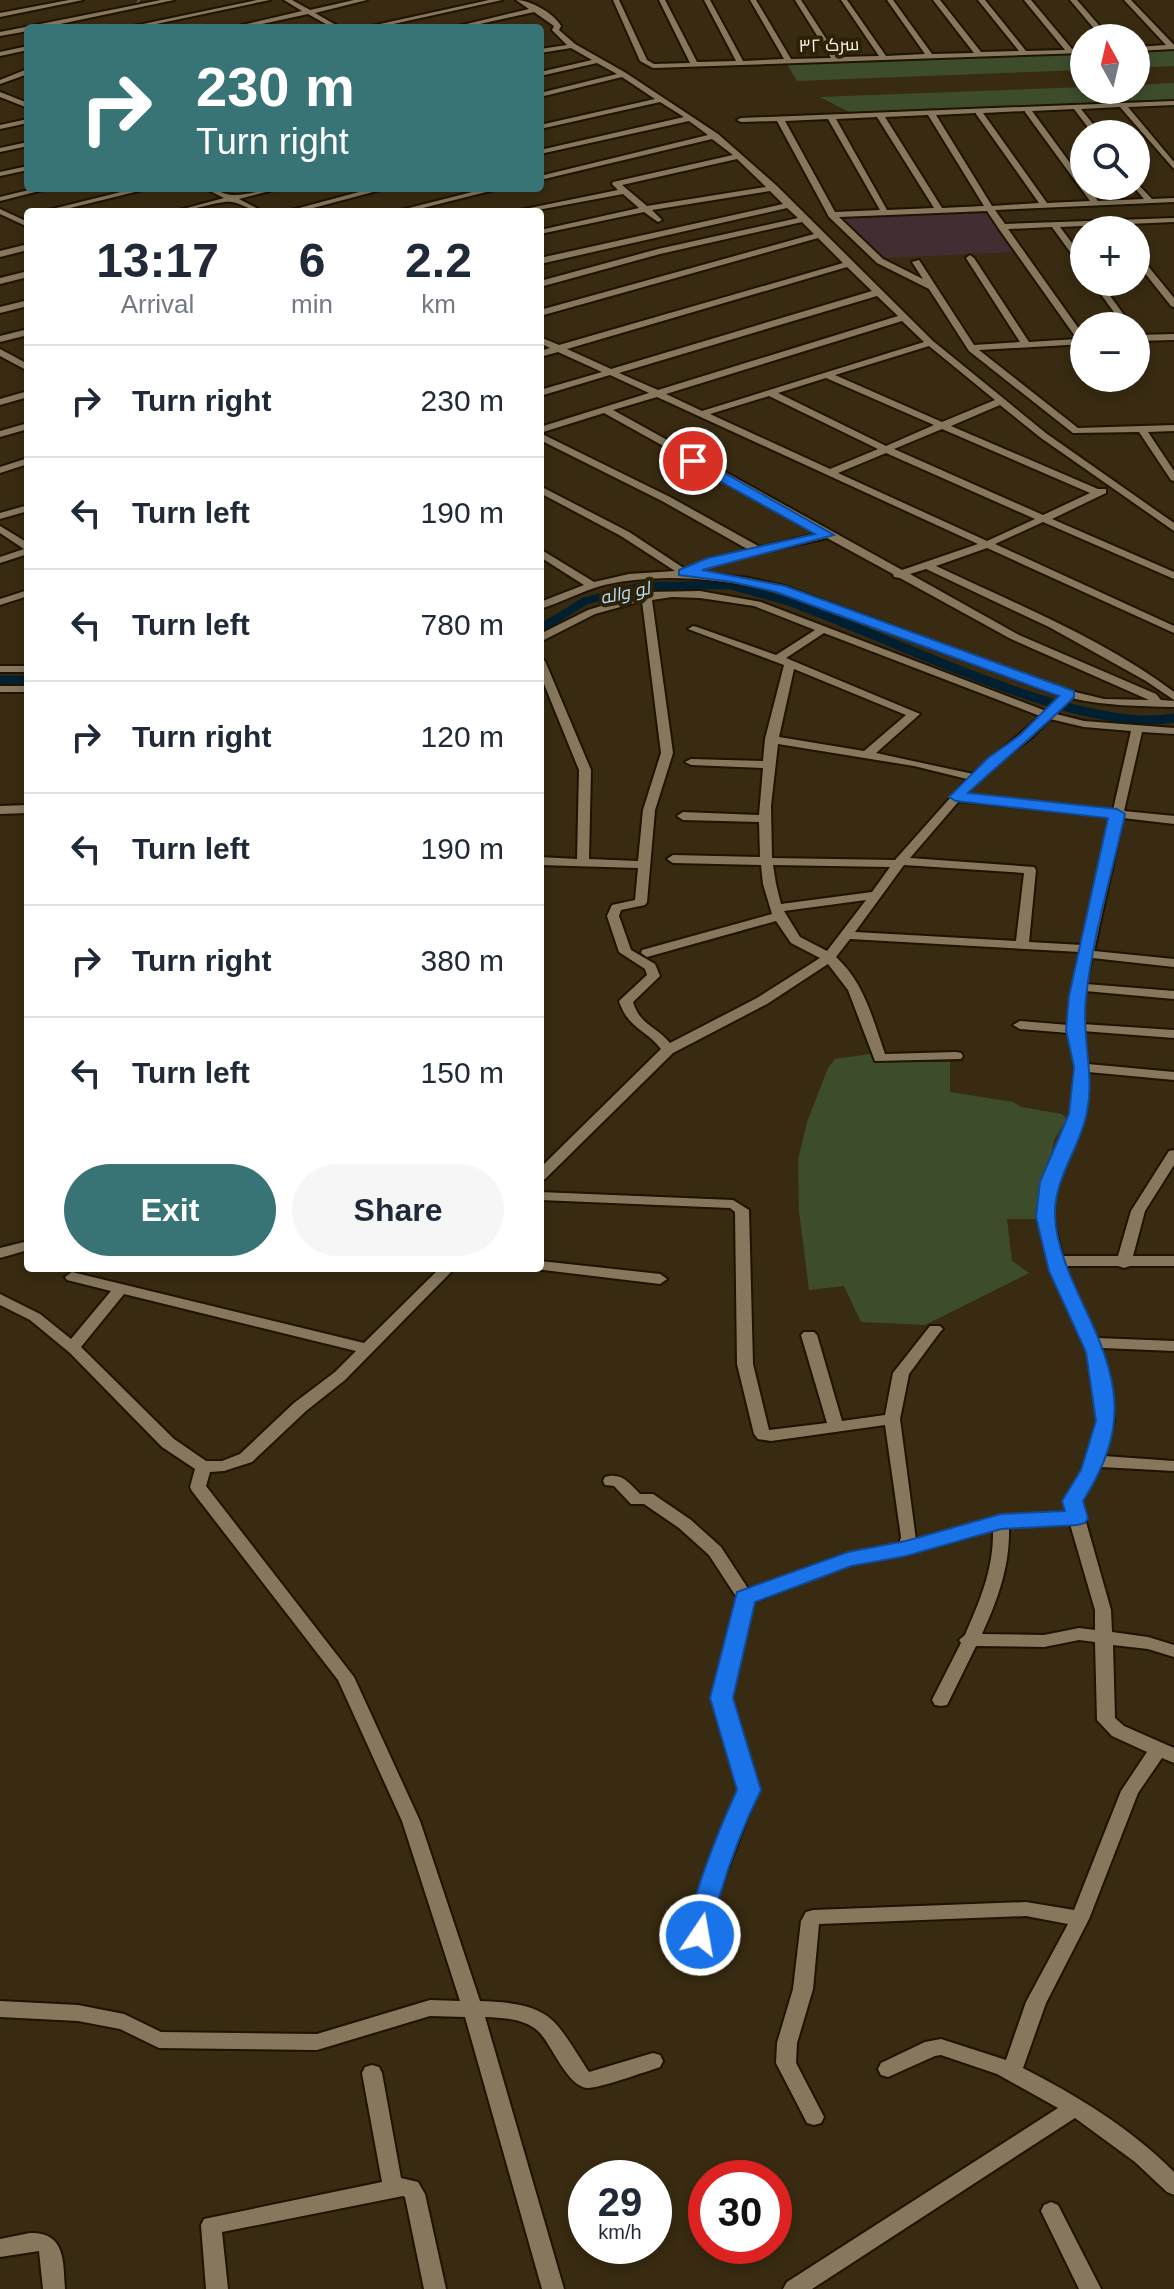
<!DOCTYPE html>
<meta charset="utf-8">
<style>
body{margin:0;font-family:Arial,Cairo,sans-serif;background:#f6f6f7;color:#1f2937;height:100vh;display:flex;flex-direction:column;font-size:30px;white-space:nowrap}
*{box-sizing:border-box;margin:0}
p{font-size:26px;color:#747a83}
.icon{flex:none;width:44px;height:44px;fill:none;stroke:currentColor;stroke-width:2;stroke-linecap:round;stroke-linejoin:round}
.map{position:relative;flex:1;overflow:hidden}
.panel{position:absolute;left:24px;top:208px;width:520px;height:1064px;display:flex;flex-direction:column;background:#fff;border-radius:8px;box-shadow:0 4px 12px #0003}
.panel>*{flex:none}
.top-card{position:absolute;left:24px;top:24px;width:520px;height:168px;border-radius:8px;box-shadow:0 4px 12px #0003;background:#387376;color:#fff;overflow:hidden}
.needle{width:52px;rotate:352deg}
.fabs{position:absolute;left:1070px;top:24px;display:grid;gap:16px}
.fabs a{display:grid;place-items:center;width:80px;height:80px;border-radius:50%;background:#fff;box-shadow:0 4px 12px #0003;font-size:40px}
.speed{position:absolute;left:568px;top:2160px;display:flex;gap:16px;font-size:40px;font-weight:700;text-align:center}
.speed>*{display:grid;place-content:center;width:104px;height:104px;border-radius:50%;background:#fff;box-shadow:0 4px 12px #0003;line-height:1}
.speed small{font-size:20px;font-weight:400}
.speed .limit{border:12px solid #d22;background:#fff;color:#111}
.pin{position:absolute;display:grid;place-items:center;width:68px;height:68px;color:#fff;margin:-34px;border:4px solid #fff;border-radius:50%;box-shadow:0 2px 8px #0007}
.me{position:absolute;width:88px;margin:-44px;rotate:12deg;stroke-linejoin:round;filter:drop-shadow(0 0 6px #0008)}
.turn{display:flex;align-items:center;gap:28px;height:168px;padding:0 40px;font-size:36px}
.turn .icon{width:104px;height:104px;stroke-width:2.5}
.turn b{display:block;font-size:56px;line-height:68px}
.eta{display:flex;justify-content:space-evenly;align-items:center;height:136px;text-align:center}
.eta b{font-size:48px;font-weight:600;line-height:56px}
.action{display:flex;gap:16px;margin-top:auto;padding:16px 40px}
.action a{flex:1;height:92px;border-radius:48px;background:#387376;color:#fff;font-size:32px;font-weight:600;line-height:92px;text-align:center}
.action a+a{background:#f6f6f7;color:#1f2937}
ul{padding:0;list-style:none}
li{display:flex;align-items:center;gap:24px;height:112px;padding:0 40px;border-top:2px solid #e0e1e3}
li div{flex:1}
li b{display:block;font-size:30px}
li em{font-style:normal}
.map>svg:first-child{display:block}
.education{fill:#422e32}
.green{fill:#3d4d2c}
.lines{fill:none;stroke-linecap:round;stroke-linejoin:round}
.stream{stroke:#4c6067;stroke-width:2}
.canal-far1{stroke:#002031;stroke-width:8}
.canal{stroke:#002031;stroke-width:9}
.minor-casing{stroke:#1f1300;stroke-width:4}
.minor{fill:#87785d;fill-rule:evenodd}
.route{fill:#1a73e8;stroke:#114b97;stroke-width:2}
.labels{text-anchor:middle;stroke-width:8;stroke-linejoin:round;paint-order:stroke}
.far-street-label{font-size:18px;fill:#fcf4e4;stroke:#2d2107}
.far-water-label{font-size:18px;font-style:italic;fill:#b7e0fa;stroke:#2d2107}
</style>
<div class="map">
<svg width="1174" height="2289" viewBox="0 0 1174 2289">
<rect width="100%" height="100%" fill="#382b11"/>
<path class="education" d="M982 212 987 214 1013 252 883 258 837 218Z"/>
<g class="green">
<path d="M1174 49V66L1136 68V51Z"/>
<path d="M1084 53V70L797 81 787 64Z"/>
<path d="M1174 83V101L853 114 820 97 1084 87V90H1136V85Z"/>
<path d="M870 1054 878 1062H950V1092L1013 1102 1021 1107 1062 1114 1067 1119 1054 1140 1040 1219H1007L1012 1261 1029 1273 925 1325 861 1322 844 1286 809 1290 799 1211 798 1160 807 1122 828 1068 835 1059Z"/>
</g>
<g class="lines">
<path class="stream" d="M122 8 136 5 139 0"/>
<path class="canal-far1" d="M548 624 585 601 642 586 729 585 790 602 846 624"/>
<g class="canal">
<path d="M841 622C924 654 1088 734 1174 718"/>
<path d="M540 629 552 622"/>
<path d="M0 680H28"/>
</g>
<g class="minor-casing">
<g id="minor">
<path d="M69 0H83L0 17V13Z"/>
<path d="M161 0H174L41 28H28V31L0 36V32Z"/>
<path d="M257 0H270L137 28H124Z"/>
<path d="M284 0H292L310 10 354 0H367L315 13 341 28H333L308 14 243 28H230L302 11Z"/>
<path d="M489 0H502L375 28H362Z"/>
<path d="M516 0C530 0 554 13 561 26L559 30 575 44 626 73 718 134 777 186 933 341 1047 434 1174 523V531L1041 438 1000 405 951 426 1098 489H1106V493L1052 519 1174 572V579L1043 522 995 544 1174 626V633L987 548 936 566C1014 603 1104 639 1174 692V700L1146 681 1049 627 926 569 910 574 1019 635 1156 694 1161 700 1174 701V707C1138 706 1106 706 1071 698L1056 714 1084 721 1174 728V734L1142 732 1124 811 1174 816V824L1123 818 1094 951 1174 959V967L1092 958 1086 984 1174 991V999L1085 991 1082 1024 1174 1030V1038L1082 1031 1088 1064 1174 1072V1080L1088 1072 1085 1114 1057 1182 1053 1217 1062 1256H1118L1131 1211 1169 1151 1174 1150V1165L1145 1211 1133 1256H1174V1266H1130L1124 1268 1118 1266H1064L1097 1338 1174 1341V1351L1102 1348 1114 1421 1104 1456 1174 1461V1471L1101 1467 1080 1501 1111 1610 1112 1632 1148 1637 1174 1645V1657L1148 1649 1113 1645 1115 1718 1124 1726 1174 1748V1763L1162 1758 1138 1793 1089 1919 1046 2003 1023 2068C1076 2095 1132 2129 1174 2172V2195L1167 2192 1135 2162 1075 2118 812 2289H783L787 2282 1058 2108 997 2074 941 2055 935 2056 888 2077 881 2075 878 2069 881 2063 925 2042 941 2039 1006 2060 1026 2002 1068 1924 1026 1916 819 1924 813 1989 797 2043 796 2063 824 2117 821 2123 814 2125 807 2123 776 2063 777 2043 793 1989 801 1921 806 1912 813 1910 1026 1902 1074 1910 1121 1791 1147 1752 1112 1736 1097 1720 1095 1642 1079 1640 1044 1647 976 1646 947 1705 941 1706 935 1705 932 1700 961 1643 959 1640 965 1635C980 1601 994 1568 993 1530L906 1555 851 1564 753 1602 730 1698 758 1790 716 1900 707 1940 700 1943 693 1940 691 1935 698 1900 740 1790 712 1698 737 1598 709 1555 679 1528 644 1504H631L614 1486 605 1485 603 1481 605 1477C622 1472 629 1483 640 1494H653L691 1520 721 1547 749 1590 842 1555 899 1544 901 1537 885 1425 771 1441 758 1439 754 1434 737 1364 735 1212 730 1208 540 1200V1192L733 1200 749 1210 753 1364 769 1430 827 1423 801 1335 804 1332H814L817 1335 842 1421 885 1415 893 1373 930 1326H940L943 1329 940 1332 909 1374 900 1419 916 1540 1001 1516 1067 1513 1064 1501 1084 1470 1098 1421 1088 1352 1051 1271 1039 1217 1043 1182 1071 1114 1075 1067 1069 1033 1020 1029 1013 1025 1020 1021 1069 1025 1072 987 1080 952 850 939 836 957C864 982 873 1020 885 1054L956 1052 961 1053 963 1056 961 1059 875 1061 848 990 828 964 767 1004 673 1053 545 1179 540 1180V1168L661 1049C646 1029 628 1029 619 1001L647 975 645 969 619 952 607 916 612 905 635 900 638 868 540 865V857L577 859 579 770 540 674V658L545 661 591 770 589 859 638 861 643 810 661 753 642 601 595 614 540 642V634L588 610 646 592 700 591 761 602 1046 711 1061 696 777 591C720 579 662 572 604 585 582 591 562 602 540 609V602L584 585 540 557V549L594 582 629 574 675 571 621 536 540 493V486L629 532 685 569 709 559 749 550 662 501 540 440V433L670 497 760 547 820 533 604 413 540 433V427L649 393 610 375 540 396V390L602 372 558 352 540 357V351L550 348 540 343V337L559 345 843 263 818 238 540 316V310L814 234 802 222 660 254 540 287V281L658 249 798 218 787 208 540 264V258L783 204 770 191 652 210 662 220 658 222 644 212 540 234V230L639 208 623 194 527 212H510L618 190 612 184 613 182 733 155 712 139 540 180V176L708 135 689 121 540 154V150L684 117 660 102 540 129V125L655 99 622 77 540 97V93L617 74 597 63 540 76V72L592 60 571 48 540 53V49L567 45 552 30 554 26 534 12 462 28H450L529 9ZM737 159 766 187 647 206 622 185ZM847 267 872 291 611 369 567 349ZM877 296 898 316 658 390 619 373ZM902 321 924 342 702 411 666 394ZM929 346 995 400 942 422 835 375ZM826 378 934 425 886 446 778 393ZM769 396 878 449 830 469 710 414ZM657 397 978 544 902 570 613 410ZM942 429 1090 493 1043 515 894 449ZM886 453 1035 519 987 541 838 473ZM827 538 893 574 894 577 900 578 1011 639 1149 700 1104 699 1063 689 784 586 749 578 695 572 716 563ZM672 597 700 598 754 606 815 630 776 655 697 627 693 626 688 629 784 665 765 739 763 761 691 759 685 762 691 765 763 768 759 815 683 812 677 816 683 820 759 822 760 857 673 855 667 859 673 863 761 865 763 884 772 914 642 950 641 953 647 957 776 921 791 943 820 958 757 998 670 1043C657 1027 639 1024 633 1002L660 976 655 964 631 950 619 916 621 910 645 905 647 902 655 810 673 753 652 600ZM824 633 1040 716C1019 737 994 753 973 774L876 753 920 714 786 658ZM794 669 906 715 864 751 779 737ZM1050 719 1084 727 1131 731 1113 810 965 794 997 763 1029 740ZM778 744 914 766 967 779 895 860 772 858 771 806ZM959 801 1111 817 1082 945 1029 942 1036 870 1034 867 910 858ZM773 865 890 867 872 892 781 904 776 884ZM904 865 1024 873 1016 941 855 932ZM866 900 827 951 800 937 784 911ZM1070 1524 1095 1610V1630L1079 1628 1044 1635 982 1634C998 1599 1010 1566 1009 1527Z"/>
<path d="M613 0H619L647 60 654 64 690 63 659 0H665L697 62 736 61 704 0H710L743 61 784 59 750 0H756L791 59 831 58 795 0H801L838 57 879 56 841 0H847L886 56 925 54 887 0H893L932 54 974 53 933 0H940L981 52 1019 51 978 0H985L1026 51 1065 50 1024 0H1031L1072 49H1084V53L653 68 640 61Z"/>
<path d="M1070 0H1077L1110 38H1102Z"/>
<path d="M1124 0H1131L1174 45V49L1136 51V47L1166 45Z"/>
<path d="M28 46V50L0 56V52Z"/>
<path d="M25 70H28V74L0 84V80Z"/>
<path d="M0 92 28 103V108L0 97Z"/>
<path d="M1174 101V105L1128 107 1174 162V169L1120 107 1081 109 1101 134H1093L1074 109 1032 111 1084 182V186H1087L1098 201 1144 199 1133 186H1136V182L1152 199 1174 198V202L995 210 1005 224 1174 218V222L1060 227 1084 259V268L1081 267 1052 227 1008 229 1084 336V344L979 350 1078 428 1174 425V431L1148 432 1174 471V481L1171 480 1139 432 1073 433 969 351 929 289 877 263 829 217 777 121 741 122 737 120 741 118ZM1025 111V112L1090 201 1047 203 983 113ZM976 113V114L1039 203 992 206 936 115ZM928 115 984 206 942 208 885 117ZM877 117 934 208 887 210 836 119ZM828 119 880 210 835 212 785 121ZM987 211 999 229 1077 339 1029 342 974 258 970 255 966 258 1020 342 974 345 919 260 912 262 923 279 883 259 839 217Z"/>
<path d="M28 119V123L0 129V125Z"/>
<path d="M28 142V146L0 152V148Z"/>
<path d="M28 166V170L0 176V172Z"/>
<path d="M37 188H51L0 201V197Z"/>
<path d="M137 188H151L54 212H40Z"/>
<path d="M204 188C215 188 225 196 235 195 251 195 265 188 281 188L239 199 264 212C251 212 244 204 232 202 220 200 189 212 172 212L224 198Z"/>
<path d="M374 188H388L298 212H284Z"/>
<path d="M488 188H502L407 212H393Z"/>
<path d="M0 209 28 222V227L0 214Z"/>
<path d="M28 244V250L0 257V251Z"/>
<path d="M1136 254 1139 255 1174 298V307L1171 306 1136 262Z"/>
<path d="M28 271V277L0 284V278Z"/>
<path d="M1092 282H1100L1132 326H1124Z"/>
<path d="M28 300V306L0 313V307Z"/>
<path d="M28 329V335L0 342V336Z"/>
<path d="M1174 334V340L1136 341V335Z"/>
<path d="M0 349 28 364V371L0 356Z"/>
<path d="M28 391V397L0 405V399Z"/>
<path d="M28 423V429L0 437V431Z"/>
<path d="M28 458V464L0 473V467Z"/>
<path d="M28 505V511L0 519V513Z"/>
<path d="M0 526 28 543V554L0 563V557L24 549 0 533Z"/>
<path d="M28 590V596L0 605V599Z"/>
<rect x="0" y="666" width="28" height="6"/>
<rect x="0" y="686" width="28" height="6"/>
<path d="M28 805V813L0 814V806Z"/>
<path d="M28 1241V1250L0 1258V1248Z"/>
<path d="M540 1261 660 1274 667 1279 660 1284 535 1269 540 1268Z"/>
<path d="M440 1268H455L345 1380 306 1411 252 1462 224 1471 210 1472 206 1486 354 1677 420 1821 480 2001C503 2002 534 2003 552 2020 565 2032 578 2056 589 2072L653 2053 660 2055 663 2061 660 2067C648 2071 597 2089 587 2088 567 2086 552 2045 539 2032 525 2018 502 2018 485 2017L564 2289H542L465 2017 430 2016 317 2050 159 2048 120 2029 78 2021 0 2017V2001L78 2005 124 2014 161 2032 317 2034 430 2000 460 2001 402 1821 338 1680 192 1491 190 1487 195 1469 162 1447 70 1353 30 1320 0 1305V1294L40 1314 71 1339 111 1291 67 1280 65 1277 72 1272 364 1343ZM124 1294 356 1351 335 1372 294 1403 240 1454 222 1461H206L174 1439 81 1347Z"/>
<path d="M372 2065 379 2067 382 2073 401 2178 418 2182 425 2194 446 2289H424L405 2197 403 2196 222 2232 228 2289H206L201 2225 204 2219 382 2182 362 2073 365 2067Z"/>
<path d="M1051 2202 1058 2205 1101 2289H1079L1041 2211 1044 2205Z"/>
<path d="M30 2233C66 2232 63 2262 65 2289H43L39 2251 0 2257V2239Z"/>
</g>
</g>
<use href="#minor" class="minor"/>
</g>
<path class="route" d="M689 458H698L834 535 702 570 785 586 1074 691V697C1040 731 1003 760 968 793L1117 809 1125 814C1112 874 1092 938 1086 998 1081 1037 1095 1073 1087 1112 1080 1149 1054 1177 1055 1216 1056 1245 1070 1276 1082 1302 1119 1379 1131 1425 1083 1501L1088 1518 1085 1523 1077 1525 1001 1529 906 1556 851 1566 755 1602 733 1698 761 1790C744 1824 730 1861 719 1898 715 1913 716 1928 709 1942L700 1945 691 1942C680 1919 725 1816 737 1790L710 1698 737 1592 848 1552 906 1541 1001 1514 1065 1511 1062 1501 1081 1470 1096 1421 1086 1352 1049 1271 1036 1217 1040 1182 1069 1114 1074 1067 1066 1030 1069 996 1108 818 956 801 949 797 988 758 1020 735 1059 696 776 592 732 582 679 575V570L708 558 815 534 689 464Z"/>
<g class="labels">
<g class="far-street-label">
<text transform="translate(829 45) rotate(-2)" y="6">سرک ۳۲</text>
</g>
<g class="far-water-label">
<text transform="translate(625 593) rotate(-12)" y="6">لو واله</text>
</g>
</g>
</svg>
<div class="fabs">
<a><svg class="needle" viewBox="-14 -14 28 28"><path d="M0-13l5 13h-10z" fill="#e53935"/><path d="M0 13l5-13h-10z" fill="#747a83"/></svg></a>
<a><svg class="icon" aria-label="search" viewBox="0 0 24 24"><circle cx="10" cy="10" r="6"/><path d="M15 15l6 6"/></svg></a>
<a>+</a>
<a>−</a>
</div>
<div class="speed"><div>29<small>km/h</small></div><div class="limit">30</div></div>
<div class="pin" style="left:693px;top:461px;background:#d93025"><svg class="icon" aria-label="arrive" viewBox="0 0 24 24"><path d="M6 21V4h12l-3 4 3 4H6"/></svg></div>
<svg class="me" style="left:700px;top:1935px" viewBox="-20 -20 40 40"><circle r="17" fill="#1a73e8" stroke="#fff" stroke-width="3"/><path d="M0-11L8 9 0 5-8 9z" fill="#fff"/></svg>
<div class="top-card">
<div class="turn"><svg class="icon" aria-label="right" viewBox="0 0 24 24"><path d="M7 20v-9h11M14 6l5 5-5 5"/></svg><div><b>230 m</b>Turn right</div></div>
</div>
<section class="panel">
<div class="eta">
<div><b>13:17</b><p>Arrival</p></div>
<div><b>6</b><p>min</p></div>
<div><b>2.2</b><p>km</p></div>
</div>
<ul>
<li><svg class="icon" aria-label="right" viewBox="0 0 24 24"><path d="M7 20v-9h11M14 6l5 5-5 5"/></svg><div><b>Turn right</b></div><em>230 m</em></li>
<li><svg class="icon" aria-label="left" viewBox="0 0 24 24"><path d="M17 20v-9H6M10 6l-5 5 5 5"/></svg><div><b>Turn left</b></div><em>190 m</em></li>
<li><svg class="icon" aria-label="left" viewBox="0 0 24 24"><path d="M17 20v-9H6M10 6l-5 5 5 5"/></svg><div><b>Turn left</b></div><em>780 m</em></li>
<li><svg class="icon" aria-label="right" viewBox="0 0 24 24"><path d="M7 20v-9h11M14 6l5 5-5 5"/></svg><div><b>Turn right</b></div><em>120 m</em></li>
<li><svg class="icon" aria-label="left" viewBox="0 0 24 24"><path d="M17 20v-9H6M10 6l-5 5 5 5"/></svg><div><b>Turn left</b></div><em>190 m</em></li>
<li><svg class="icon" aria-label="right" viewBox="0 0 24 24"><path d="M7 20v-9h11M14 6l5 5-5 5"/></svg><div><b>Turn right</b></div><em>380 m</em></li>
<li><svg class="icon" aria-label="left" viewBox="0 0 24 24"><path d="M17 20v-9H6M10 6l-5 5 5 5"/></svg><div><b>Turn left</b></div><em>150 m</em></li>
</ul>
<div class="action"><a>Exit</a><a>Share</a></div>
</section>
</div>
